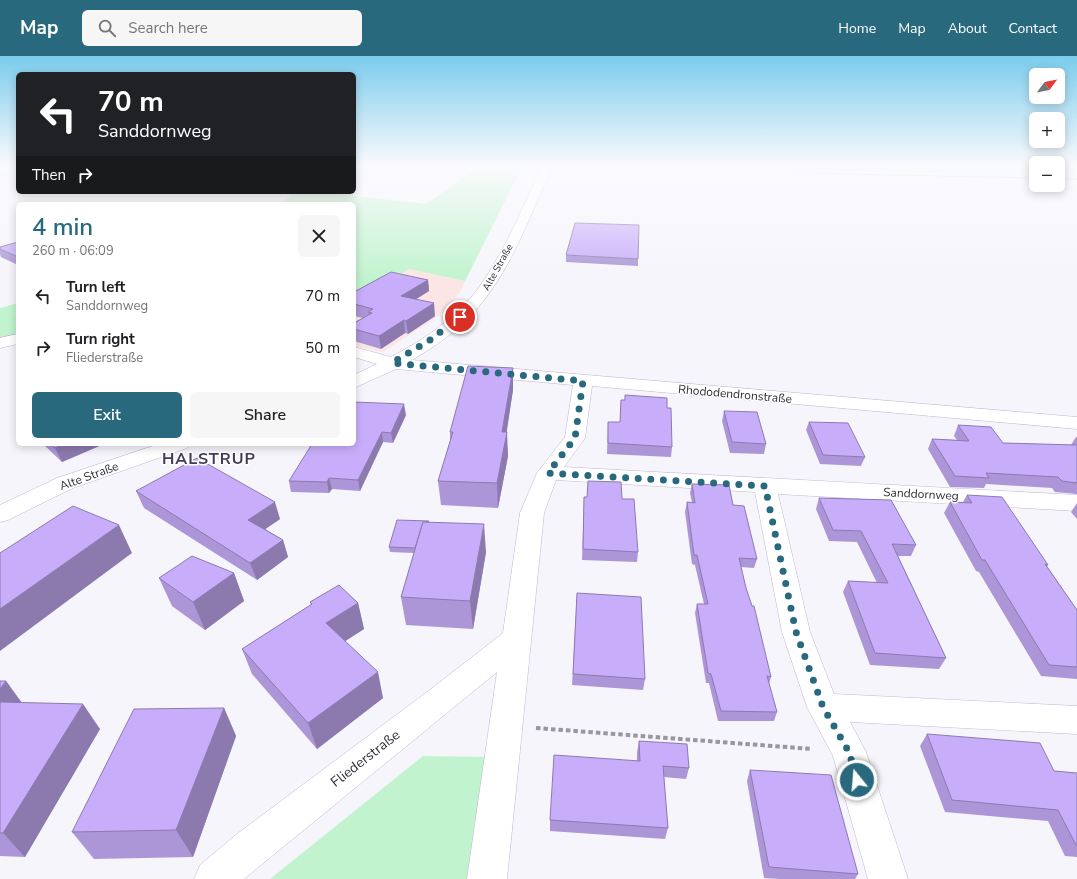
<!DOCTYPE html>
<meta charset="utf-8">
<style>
body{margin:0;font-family:"Nunito Sans",sans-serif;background:#f6f6f6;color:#202124;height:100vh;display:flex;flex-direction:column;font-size:15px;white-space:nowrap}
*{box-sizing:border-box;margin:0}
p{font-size:13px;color:#757577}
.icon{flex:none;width:22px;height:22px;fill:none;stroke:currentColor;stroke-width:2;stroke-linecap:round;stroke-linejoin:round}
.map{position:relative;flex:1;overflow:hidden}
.sheet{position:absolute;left:16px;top:146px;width:340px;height:244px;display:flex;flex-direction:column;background:#fff;border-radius:6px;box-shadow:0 2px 10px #0003}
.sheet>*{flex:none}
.hud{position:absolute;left:16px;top:16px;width:340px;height:122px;border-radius:6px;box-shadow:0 2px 10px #0003;background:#202124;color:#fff;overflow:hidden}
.needle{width:26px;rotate:58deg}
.fabs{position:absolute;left:1029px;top:12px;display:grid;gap:8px}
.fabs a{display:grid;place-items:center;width:36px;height:36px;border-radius:6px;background:#fff;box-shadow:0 2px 10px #0003;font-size:20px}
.pin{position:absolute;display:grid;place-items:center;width:34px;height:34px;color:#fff;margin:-17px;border:2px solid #fff;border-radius:50%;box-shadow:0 1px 4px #0007}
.me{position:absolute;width:44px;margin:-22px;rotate:343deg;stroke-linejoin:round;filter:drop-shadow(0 0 3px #0008)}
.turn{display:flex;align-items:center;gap:14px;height:84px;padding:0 16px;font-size:18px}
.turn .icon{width:52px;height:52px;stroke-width:2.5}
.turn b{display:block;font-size:28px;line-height:34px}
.then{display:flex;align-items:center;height:38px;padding:0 16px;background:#0003;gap:8px;font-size:15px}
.round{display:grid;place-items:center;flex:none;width:42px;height:42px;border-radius:6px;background:#f6f6f6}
.summary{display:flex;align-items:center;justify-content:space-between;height:68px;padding:0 16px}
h1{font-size:24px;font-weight:600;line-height:30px;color:#28697d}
.primary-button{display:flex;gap:8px;margin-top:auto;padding:8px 16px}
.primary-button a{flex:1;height:46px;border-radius:6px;background:#28697d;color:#fff;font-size:16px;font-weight:600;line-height:46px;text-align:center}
.primary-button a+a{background:#f6f6f6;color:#202124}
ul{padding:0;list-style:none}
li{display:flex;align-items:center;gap:12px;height:52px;padding:0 16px}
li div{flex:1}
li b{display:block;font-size:15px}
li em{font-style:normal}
header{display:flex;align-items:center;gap:24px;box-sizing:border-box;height:56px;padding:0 20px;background:#28697d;color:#fff}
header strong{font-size:19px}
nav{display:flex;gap:22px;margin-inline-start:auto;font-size:14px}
.search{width:280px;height:36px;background:#f6f6f6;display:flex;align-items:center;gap:10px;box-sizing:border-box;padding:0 14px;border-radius:6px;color:#757577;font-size:15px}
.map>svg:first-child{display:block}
.commercial{fill:#fce6e5}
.green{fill:#c1f4ce}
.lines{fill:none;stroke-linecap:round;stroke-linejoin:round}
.minor-casing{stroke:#c0b6d6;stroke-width:1}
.path-far1{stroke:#98969e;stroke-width:1;stroke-dasharray:1.5 1;stroke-linecap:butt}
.path{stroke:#98969e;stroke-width:4;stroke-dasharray:4.5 3;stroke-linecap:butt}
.minor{fill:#fff;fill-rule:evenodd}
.wall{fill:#ac96d7}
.shaded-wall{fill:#8c7aaf}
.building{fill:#c8aefa;stroke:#8c7aaf}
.route{stroke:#28697d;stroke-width:7;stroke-dasharray:0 12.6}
.labels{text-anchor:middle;stroke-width:3;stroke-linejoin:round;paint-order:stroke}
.far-street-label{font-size:10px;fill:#312d39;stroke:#fff}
.street-label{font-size:12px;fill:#312d39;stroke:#fff}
.near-street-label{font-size:14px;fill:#312d39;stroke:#fff}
.district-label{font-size:16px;font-weight:bold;letter-spacing:1px;fill:#443b56;stroke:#fff}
</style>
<header>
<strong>Map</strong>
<div class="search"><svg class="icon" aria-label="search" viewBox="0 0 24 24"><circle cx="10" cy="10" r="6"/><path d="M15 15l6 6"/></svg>Search here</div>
<nav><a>Home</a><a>Map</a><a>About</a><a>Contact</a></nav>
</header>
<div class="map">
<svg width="1077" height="823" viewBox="0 0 1077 823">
<rect width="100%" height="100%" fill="#f6f5fb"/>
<path class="commercial" d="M409 213 465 225 460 236 440 259 383 296 354 290V245Z"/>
<g class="green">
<path d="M0 109H18V117L0 122Z"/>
<path d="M482 109H523L465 225 409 213 354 245V148H282L293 136H319L426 148Z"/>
<path d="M770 109H1036V119L780 113Z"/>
<rect x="1058" y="109" width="19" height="10"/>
<path d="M18 247V258L12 257 18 259V277L0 281V252Z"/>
<path d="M423 700 487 701 467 823H270Z"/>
</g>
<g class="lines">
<g class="minor-casing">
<g id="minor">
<path d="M543 109H553C530 159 511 217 472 258 455 277 434 291 412 304L1077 361V373L592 330 585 382 564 411 1077 439V455L778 438 810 576 834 638 1077 650V678L850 666 866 696 908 823H868L833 700 807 651 782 576 755 436 556 424 544 457 507 823H467L497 616 244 823H194L200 809 237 778 431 633 503 577 520 457 537 417 565 381 573 329 396 313 354 332V319L377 308 354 301V291L391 301C423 284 455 263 477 234 504 198 523 149 543 109Z"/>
<path d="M670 109C681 108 748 107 753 112L748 115 675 112Z"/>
<path d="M18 278V288L0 292V282Z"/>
<path d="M159 388H191L187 392 73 432 8 464 0 466V449L57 422Z"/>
</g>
</g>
<g class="path-far1">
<path d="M766 114 843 118 1036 122"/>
<path d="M1058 123H1077"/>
</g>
<path class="path" d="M536 672 812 693"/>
<use href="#minor" class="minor"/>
</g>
<g class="wall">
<path d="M18 186V209L1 201 0 198V191Z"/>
<path d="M566 199 638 203V210L566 206Z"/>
<path d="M428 224 429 235 416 243 435 260 408 278 405 277 381 293 354 285V267L363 262 354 260V236Z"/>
<path d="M513 334 506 376 508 400 498 452 441 449 438 425 450 385V376Z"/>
<path d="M621 344 667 352 672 391 671 401 607 398 608 366H620Z"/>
<path d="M724 355 766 388 764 398 730 397 722 365Z"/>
<path d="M406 359 393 387 383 386 360 435 332 433 329 437 291 436 289 425Z"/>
<path d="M809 366 865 401 861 410 820 408 806 374Z"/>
<path d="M958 369 1003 387 1071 389 1076 381H1077V438L1055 436 1052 432 986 428 984 432 950 431 928 393 932 383 957 384 954 380Z"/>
<path d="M43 388H104L62 406Z"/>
<path d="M692 428 733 449 757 503 754 512 741 511 746 532 771 621 769 628 777 656 774 665H718L709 627H706L695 557 697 548H704L695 509 692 508 685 456 687 446 692 447 690 437Z"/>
<path d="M136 435 280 463 265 473 283 484 288 501 257 524 144 452Z"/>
<path d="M967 439 1048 509 1047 510 1077 554V623L1041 620 979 516 976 515 944 457 950 446H963Z"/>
<path d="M584 441 638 496 637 506 582 504Z"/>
<path d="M819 442 916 489 911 500H898L946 602 939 613 870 609 843 536 848 525 877 527 857 486 829 485 816 453Z"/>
<path d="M1077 447V463L1071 456Z"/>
<path d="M429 465V466L486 496 473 573 406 569 401 541 414 497 390 496 389 491Z"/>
<path d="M234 517 244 545 205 574 172 550 159 522Z"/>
<path d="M577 537 645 623 643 634 572 629Z"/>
<path d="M310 546 358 547 364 573 345 585 383 642 317 693 252 618 242 593 311 549Z"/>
<path d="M0 625H6L22 647 100 673 25 801 0 800Z"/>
<path d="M224 652 236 680 193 801 94 803 72 776Z"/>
<path d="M927 678 1054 715 1077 717V801L1065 800 1048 765 945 756 920 690Z"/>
<path d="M639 685 689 712 686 723 664 721 668 772 665 783 550 775V764L637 705V696Z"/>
<path d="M750 714 858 818 855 823H780L764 822 747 725Z"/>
</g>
<g class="shaded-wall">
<path d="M428 224 429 235 402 252 401 240Z"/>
<path d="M434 247 435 260 408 278 406 265Z"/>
<path d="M404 264 405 277 381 293 379 280Z"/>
<path d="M513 312V334L504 394 507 376 508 400 498 452 497 427 502 376Z"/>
<path d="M404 348 406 359 393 387 391 377Z"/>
<path d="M382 376 383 386 360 435 358 424Z"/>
<path d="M64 388H104L62 406 55 392Z"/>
<path d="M329 422 332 433 329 437 327 426Z"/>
<path d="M275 446 280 463 254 481 248 464Z"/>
<path d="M484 468 486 496 473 573 470 545Z"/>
<path d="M119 469 132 497 0 595V553Z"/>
<path d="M283 484 288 501 257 524 250 507Z"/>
<path d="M234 517 244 545 205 574 193 546Z"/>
<path d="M358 547 364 573 333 593 326 567Z"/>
<path d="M378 616 383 642 317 693 308 667Z"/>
<path d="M6 625 24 650 0 656V633Z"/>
<path d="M83 648 100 673 25 801 3 777Z"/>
<path d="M224 652 236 680 193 801 176 774Z"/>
</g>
<g class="building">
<path d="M575 167 639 169 638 203 566 199Z"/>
<path d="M18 186V201L0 193V191Z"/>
<path d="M391 216 428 224 401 240 434 247 406 265 404 264 379 280 354 273V267L372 257 368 256 373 253 354 248V236Z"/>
<path d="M468 310 513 312 502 376H507L497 427 438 425 453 376H450Z"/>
<path d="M625 339 667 342V352H671L672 391 608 387V366H620L621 344H625Z"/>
<path d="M354 346 404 348 391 377 382 376 358 424 329 422 327 426 289 425 312 388H354Z"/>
<path d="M724 355 757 356 766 388 732 386Z"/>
<path d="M809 366 848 367 865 401 823 399Z"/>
<path d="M958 369 991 371 1003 387 1077 389V427L1062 425 1058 421 986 417 989 422 955 420 932 383 969 385Z"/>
<path d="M51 388H64L55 392Z"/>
<path d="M197 402 275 446 248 464 283 484 250 507 136 435Z"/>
<path d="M588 425 621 426 622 443H634L638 496 583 493 584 441H587Z"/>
<path d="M692 428 729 429 733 449 744 450 757 503 739 502 746 532 752 550H754L771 621 767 620 777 656 721 655 711 618 708 617 697 548H708L697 499H694L687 446 695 447Z"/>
<path d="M967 439 1002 441 1048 509 1045 508 1077 554V611L1049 609 985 504H982L950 446 972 447Z"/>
<path d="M819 442 891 444 916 489 892 488 946 602 875 597 848 525 888 527 861 475 833 474Z"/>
<path d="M73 450 119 469 0 553V497Z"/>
<path d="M397 464 429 465 428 466H423L415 492 389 491Z"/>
<path d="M423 466 484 468 470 545 401 541Z"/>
<path d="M192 500 234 517 193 546 159 522Z"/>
<path d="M339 529 358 547 326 567 378 616 308 667 242 593 312 548 310 546Z"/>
<path d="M577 537 641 541 645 623 573 618Z"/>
<path d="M0 625H6L0 633Z"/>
<path d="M0 646 83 648 3 777H0Z"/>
<path d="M224 652 176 774 72 776 134 653Z"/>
<path d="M927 678 1040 687 1054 715 1077 717V789H1076L1058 754 952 744Z"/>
<path d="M639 685 687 688 689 712 663 710 668 772 550 764 554 699 640 705Z"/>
<path d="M750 714 831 719 858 818 769 811Z"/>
</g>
<linearGradient id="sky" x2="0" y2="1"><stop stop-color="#7bcced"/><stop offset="0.49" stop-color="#fbfafd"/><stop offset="1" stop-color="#fbfafd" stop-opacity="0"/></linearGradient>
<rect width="1077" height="224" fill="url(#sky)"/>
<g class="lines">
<path class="route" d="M460 261 430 284 392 307 583 325 575 382 548 417 765 430 796 576 823 651 849 696 857 724"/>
</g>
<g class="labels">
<g class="far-street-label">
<text transform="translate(497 211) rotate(-61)" y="4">Alte Straße</text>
</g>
<g class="street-label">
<text transform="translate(735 338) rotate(5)" y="4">Rhododendronstraße</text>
<text transform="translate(89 420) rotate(-20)" y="4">Alte Straße</text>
<text transform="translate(921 438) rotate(3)" y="4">Sanddornweg</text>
</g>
<g class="near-street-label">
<text transform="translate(365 702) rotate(-38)" y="5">Fliederstraße</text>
</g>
<g class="district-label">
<text x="209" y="408">HALSTRUP</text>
</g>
</g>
</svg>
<div class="fabs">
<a><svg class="needle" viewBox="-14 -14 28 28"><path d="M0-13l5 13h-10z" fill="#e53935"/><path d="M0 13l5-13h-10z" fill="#757577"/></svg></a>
<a>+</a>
<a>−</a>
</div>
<div class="pin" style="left:460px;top:261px;background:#d93025"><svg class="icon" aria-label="arrive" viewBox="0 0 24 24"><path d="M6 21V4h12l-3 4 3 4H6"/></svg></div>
<svg class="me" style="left:857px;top:724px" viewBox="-20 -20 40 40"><circle r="17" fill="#28697d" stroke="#fff" stroke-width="3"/><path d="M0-11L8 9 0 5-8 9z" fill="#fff"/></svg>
<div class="hud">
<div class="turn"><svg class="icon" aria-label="left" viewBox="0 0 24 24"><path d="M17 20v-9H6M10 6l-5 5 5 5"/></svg><div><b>70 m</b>Sanddornweg</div></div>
<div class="then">Then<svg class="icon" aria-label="right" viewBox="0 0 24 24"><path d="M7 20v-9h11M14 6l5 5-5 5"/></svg></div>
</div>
<section class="sheet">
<div class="summary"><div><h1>4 min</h1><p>260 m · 06:09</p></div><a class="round"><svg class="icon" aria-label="close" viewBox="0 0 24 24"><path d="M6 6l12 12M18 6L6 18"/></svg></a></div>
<ul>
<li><svg class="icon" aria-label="left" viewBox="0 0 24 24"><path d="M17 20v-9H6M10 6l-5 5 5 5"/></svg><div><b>Turn left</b><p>Sanddornweg</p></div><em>70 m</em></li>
<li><svg class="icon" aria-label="right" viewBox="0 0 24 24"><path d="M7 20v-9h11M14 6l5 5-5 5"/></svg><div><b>Turn right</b><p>Fliederstraße</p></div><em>50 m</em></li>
</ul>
<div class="primary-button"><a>Exit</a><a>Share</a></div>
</section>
</div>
